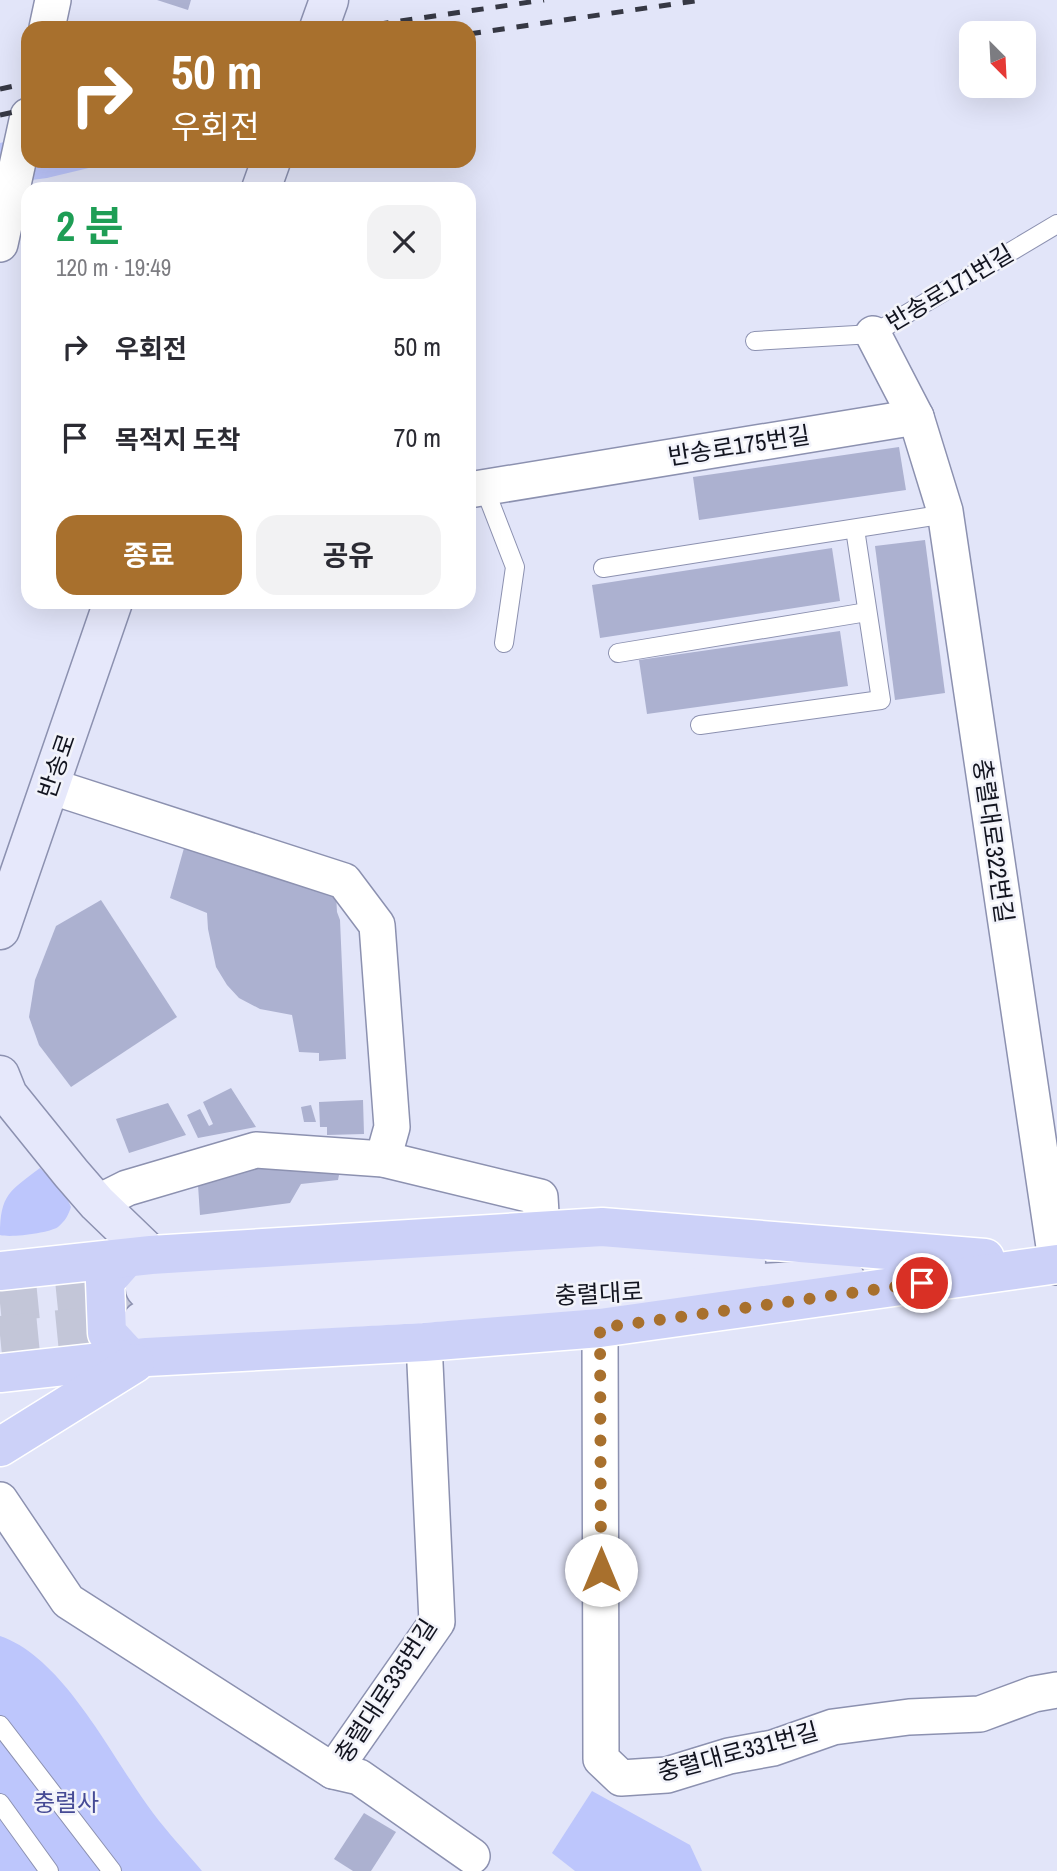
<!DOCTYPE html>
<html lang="ko">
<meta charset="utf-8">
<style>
body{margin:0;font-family:"Archivo Narrow","Noto Sans KR",sans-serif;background:#f2f2f3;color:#2b2b33;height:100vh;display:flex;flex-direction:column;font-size:26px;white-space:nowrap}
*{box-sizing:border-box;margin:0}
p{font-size:23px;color:#7c7c81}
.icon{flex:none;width:38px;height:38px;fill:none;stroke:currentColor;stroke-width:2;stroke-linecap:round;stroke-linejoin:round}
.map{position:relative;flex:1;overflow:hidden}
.details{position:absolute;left:21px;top:182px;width:455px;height:427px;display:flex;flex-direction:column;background:#fff;border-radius:21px;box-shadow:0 7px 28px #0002}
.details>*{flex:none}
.guide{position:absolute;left:21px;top:21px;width:455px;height:147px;border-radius:21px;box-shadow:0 7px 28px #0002;background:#a8702d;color:#fff;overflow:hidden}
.needle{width:46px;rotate:156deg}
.fabs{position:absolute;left:959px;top:21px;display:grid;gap:14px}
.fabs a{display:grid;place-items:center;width:77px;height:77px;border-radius:14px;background:#fff;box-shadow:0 7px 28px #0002;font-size:35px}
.pin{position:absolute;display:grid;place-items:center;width:60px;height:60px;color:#fff;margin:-30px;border:4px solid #fff;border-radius:50%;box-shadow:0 2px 7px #0007}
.me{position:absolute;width:77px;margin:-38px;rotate:0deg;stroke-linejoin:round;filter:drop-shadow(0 0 5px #0008)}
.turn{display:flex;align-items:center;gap:24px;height:147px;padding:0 35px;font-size:32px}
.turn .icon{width:91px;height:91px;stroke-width:2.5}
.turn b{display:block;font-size:49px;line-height:60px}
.round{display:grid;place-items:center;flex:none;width:74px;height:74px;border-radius:21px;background:#f2f2f3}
.overview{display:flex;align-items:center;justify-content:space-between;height:119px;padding:0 35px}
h1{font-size:42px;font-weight:700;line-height:52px;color:#1e9e55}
.primary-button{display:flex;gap:14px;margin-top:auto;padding:14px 35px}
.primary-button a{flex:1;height:80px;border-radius:21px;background:#a8702d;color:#fff;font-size:28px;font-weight:700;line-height:80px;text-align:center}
.primary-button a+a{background:#f2f2f3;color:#2b2b33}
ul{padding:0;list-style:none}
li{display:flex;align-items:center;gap:21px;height:91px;padding:0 35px}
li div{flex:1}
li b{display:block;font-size:26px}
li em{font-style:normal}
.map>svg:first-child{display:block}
.green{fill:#bdc6fc}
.building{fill:#acb1d0}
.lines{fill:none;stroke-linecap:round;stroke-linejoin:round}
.secondary-tunnel{stroke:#c3c6d8;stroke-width:38;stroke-dasharray:38 19;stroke-linecap:butt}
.service-casing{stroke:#8c91b0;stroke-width:20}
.minor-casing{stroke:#8c91b0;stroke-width:38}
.secondary-casing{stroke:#8c91b0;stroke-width:41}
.primary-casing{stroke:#fff;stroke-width:41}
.service{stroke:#fff;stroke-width:18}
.minor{stroke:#fff;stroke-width:35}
.secondary{stroke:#e6e8fb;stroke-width:38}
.primary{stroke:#ccd1f8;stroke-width:38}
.rail{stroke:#363844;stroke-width:5;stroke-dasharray:12 12;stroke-linecap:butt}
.route{stroke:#a8702d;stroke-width:12;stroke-dasharray:0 21.6}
.labels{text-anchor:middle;stroke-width:5;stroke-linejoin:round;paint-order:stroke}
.street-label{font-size:24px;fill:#12141f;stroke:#f2f3fa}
.park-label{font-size:24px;fill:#464b95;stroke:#f2f3fa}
</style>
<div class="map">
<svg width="1057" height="1871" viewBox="0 0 1057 1871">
<rect width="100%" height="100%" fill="#e2e5f9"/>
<g class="green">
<path d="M28 136V161H118L47 178 0 184V143Z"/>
<path d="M40 1168 64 1192 71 1207C68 1216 65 1221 58 1227 49 1233 11 1238 0 1235 0 1194 10 1191 40 1168Z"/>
<path d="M0 1636C65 1658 113 1760 153 1813 168 1833 186 1852 202 1871H0Z"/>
<path d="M592 1791 690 1845 702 1871H575L552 1853Z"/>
</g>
<g class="building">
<path d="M157 0H191L188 10Z"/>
<path d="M899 447 906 490 699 520 693 477Z"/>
<path d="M925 540 945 693 895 700 875 546Z"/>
<path d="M832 548 840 601 600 638 592 585Z"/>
<path d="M840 631 848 686 647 714 639 660Z"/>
<path d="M184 848 336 894 337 912 340 920 346 1059 319 1061V1053L299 1052 292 1015 260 1009 239 998 227 985 216 967 208 929 207 913 170 898Z"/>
<path d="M101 900 177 1017 71 1087 39 1045 29 1017 35 980 56 926Z"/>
<path d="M231 1088 256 1127 198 1138 187 1115 200 1109 209 1126 213 1124 203 1102Z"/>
<path d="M363 1100 364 1134 327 1135V1127H320L319 1102Z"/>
<path d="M168 1103 186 1135 129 1153 116 1119Z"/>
<path d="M311 1105 316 1122H304L301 1107Z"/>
<path d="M257 1168 340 1170 338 1180 301 1184 290 1203 200 1215 198 1185Z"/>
<path d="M364 1813 396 1832 371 1871H353L334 1859Z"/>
</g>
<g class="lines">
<g class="secondary-tunnel">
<path d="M0 1303 139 1289"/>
<path d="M0 1335 141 1321"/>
</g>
<g class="service-casing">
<g id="service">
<path d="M755 341 873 334 1057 224"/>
<path d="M484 487 515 567 504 643"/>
<path d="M603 568 946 514"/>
<path d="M618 653 867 612"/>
<path d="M700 725 881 700 855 529"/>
<path d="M0 1725 112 1871"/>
<path d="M0 1803 49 1871"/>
</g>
</g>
<g class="minor-casing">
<g id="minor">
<path d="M47 28 53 0"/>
<path d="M0 244 28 116"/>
<path d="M873 334 916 417 945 511 1057 1267"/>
<path d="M469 490 916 417"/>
<path d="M50 786 344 881 377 925 392 1127 383 1159"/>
<path d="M97 1203 127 1188 256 1150 383 1159 540 1197 542 1230"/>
<path d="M600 1328 601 1759 621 1778 667 1775 729 1756 773 1748 833 1727 909 1717 980 1714 1034 1694 1057 1690"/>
<path d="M0 1500 68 1601 333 1771 359 1777 472 1856"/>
<path d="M333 1771 437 1622 424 1342"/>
</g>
</g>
<g class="secondary-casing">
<g id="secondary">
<path d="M319 28 329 0"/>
<path d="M261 189 271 161"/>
<path d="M0 930 113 602"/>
<path d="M0 1075 8 1095 71 1173 97 1203 151 1255"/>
<path d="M145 1289 599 1261 746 1262"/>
<path d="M142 1321 845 1278"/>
</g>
</g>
<g class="primary-casing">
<g id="primary">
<path d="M126 1258 105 1282 107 1333 131 1359"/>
<path d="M0 1271 151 1255 602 1227 985 1258"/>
<path d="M0 1373 147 1357 424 1342 600 1328 1057 1264"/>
<path d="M0 1447 135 1363"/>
</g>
</g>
<use href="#service" class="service"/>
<use href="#minor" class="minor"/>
<use href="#secondary" class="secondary"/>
<use href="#primary" class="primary"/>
<g class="rail">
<path d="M353 28 544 0"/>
<path d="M469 34 701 0"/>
<path d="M0 89 28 83"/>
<path d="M0 115 28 109"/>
</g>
</g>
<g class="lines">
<path class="route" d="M601 1570 600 1328 922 1283"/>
</g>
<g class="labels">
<g class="street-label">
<text transform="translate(950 288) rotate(-31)" y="8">반송로171번길</text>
<text transform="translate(739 446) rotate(-9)" y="8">반송로175번길</text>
<text transform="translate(57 766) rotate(-71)" y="8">반송로</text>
<text transform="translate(993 841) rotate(82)" y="8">충렬대로322번길</text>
<text transform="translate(599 1294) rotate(-3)" y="8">충렬대로</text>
<text transform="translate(386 1691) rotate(-57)" y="8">충렬대로335번길</text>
<text transform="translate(738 1752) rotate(-15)" y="8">충렬대로331번길</text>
</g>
<g class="park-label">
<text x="66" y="1811">충렬사</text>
</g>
</g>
</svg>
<div class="fabs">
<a><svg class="needle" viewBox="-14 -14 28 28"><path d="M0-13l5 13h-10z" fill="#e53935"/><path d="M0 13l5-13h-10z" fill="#7c7c81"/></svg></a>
</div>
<div class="pin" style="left:922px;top:1283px;background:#d93025"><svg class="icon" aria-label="arrive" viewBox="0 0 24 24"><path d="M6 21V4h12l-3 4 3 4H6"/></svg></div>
<svg class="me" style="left:601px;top:1570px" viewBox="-20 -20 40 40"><circle r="19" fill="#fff"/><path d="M0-13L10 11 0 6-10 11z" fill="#a8702d"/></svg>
<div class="guide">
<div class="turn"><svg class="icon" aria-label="right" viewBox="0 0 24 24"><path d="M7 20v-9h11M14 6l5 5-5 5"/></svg><div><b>50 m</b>우회전</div></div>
</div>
<section class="details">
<div class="overview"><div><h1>2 분</h1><p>120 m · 19:49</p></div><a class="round"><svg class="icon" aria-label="close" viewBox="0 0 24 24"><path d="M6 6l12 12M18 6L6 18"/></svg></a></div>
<ul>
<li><svg class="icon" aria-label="right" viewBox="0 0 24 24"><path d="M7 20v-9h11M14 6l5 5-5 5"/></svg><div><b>우회전</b></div><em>50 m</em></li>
<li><svg class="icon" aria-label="arrive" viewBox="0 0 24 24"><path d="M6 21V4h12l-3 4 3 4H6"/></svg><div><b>목적지 도착</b></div><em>70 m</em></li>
</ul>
<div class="primary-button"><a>종료</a><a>공유</a></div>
</section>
</div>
